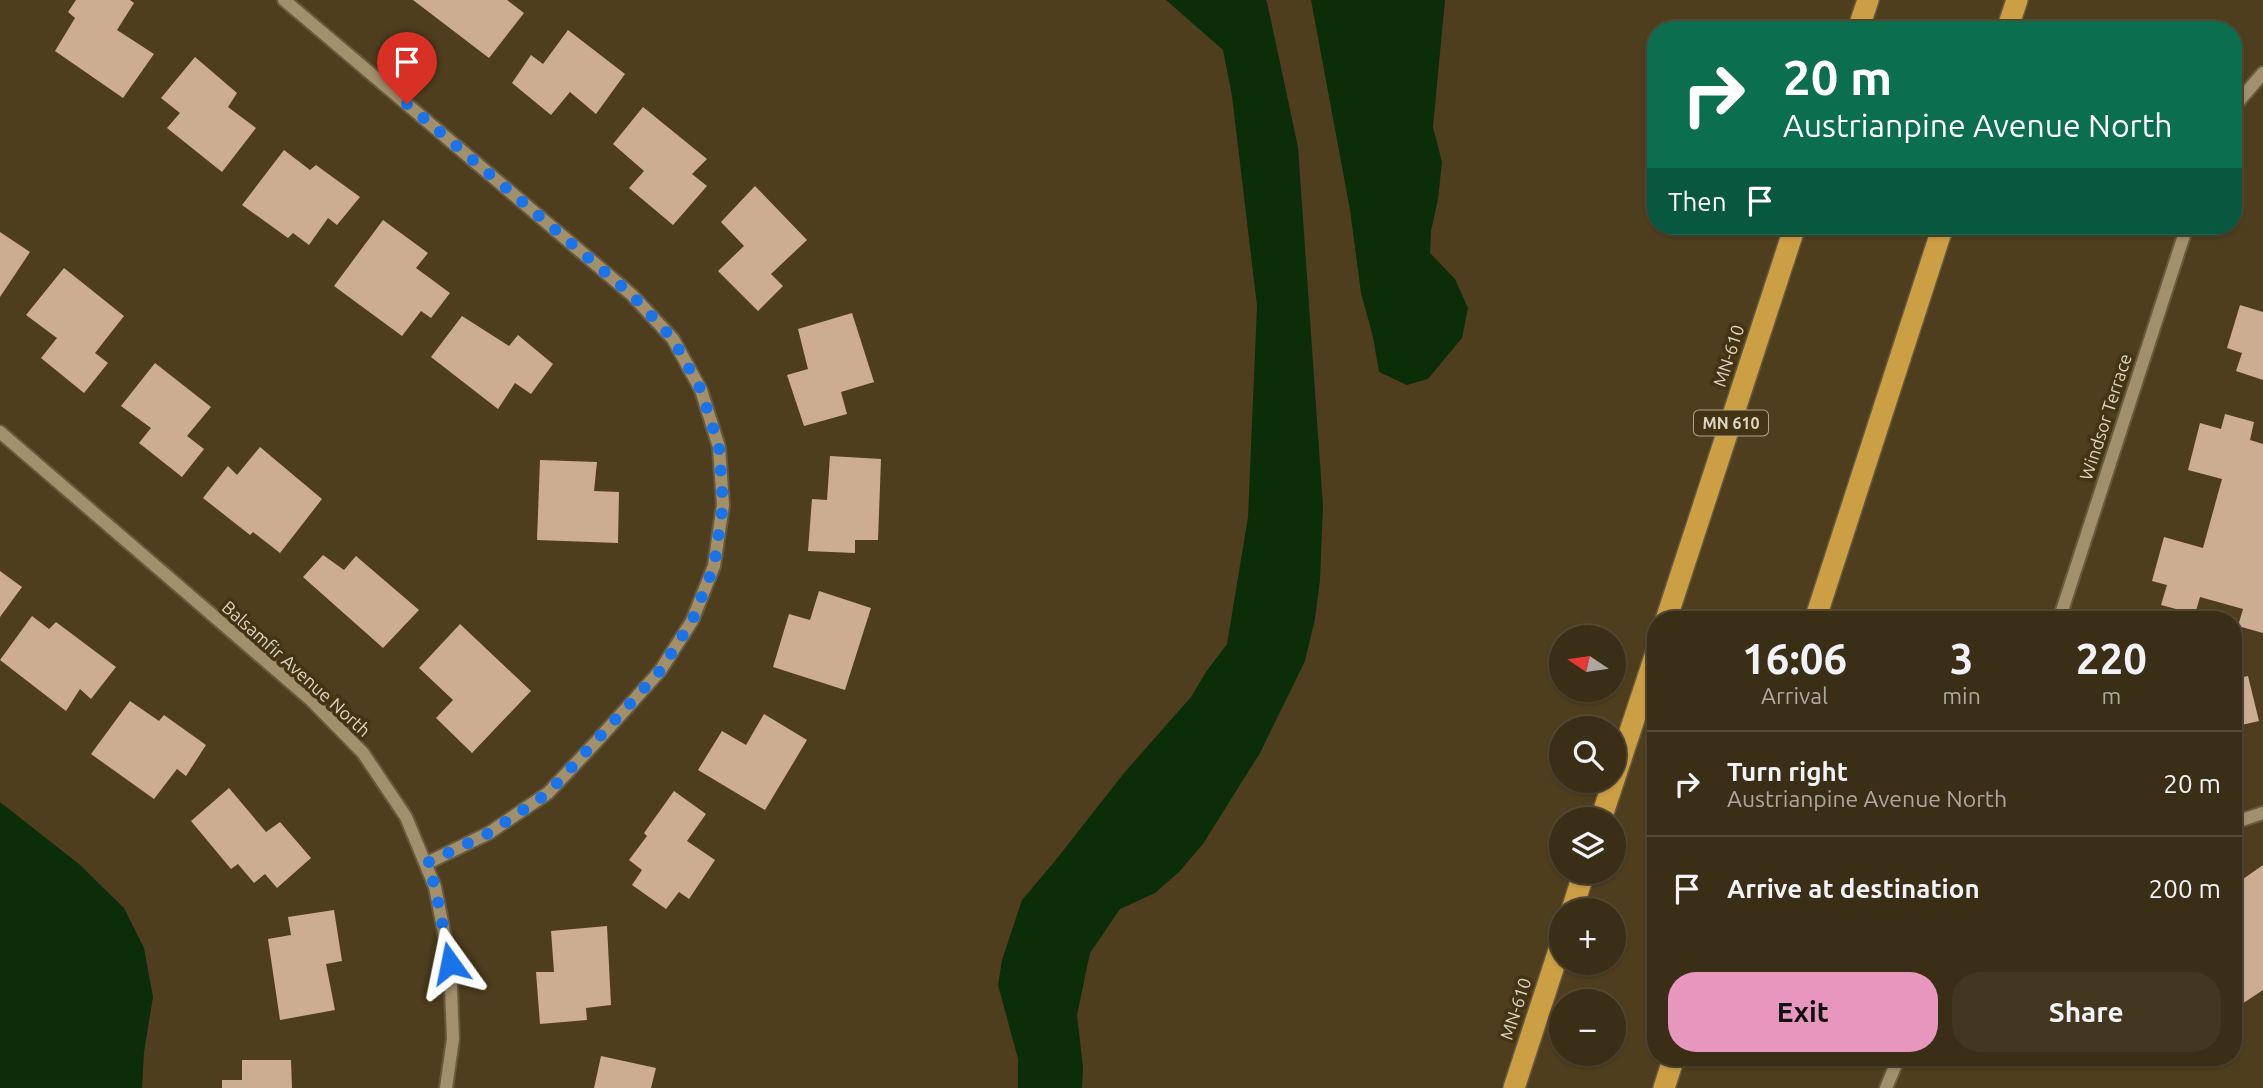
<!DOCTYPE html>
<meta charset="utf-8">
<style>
body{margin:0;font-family:Ubuntu,sans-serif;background:#42361f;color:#f1f3f6;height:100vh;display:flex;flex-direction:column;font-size:26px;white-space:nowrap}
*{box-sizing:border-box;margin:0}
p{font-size:23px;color:#aca8a1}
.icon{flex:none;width:38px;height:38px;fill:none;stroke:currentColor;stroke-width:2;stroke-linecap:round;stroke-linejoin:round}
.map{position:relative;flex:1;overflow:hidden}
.panel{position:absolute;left:1647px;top:611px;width:595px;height:455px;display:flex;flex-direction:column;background:#3b2e16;border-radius:28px;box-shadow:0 2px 5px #0004,0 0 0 2px #544a35}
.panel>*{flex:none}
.hud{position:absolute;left:1647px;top:21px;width:595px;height:214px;border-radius:28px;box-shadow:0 2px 5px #0004,0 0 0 2px #544a35;background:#0b6e4f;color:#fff;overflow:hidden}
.needle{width:46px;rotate:283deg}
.buttons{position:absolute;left:1549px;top:625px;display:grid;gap:14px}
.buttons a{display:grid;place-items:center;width:77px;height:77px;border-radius:50%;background:#3b2e16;box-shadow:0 2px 5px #0004,0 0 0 2px #544a35;font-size:35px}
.pin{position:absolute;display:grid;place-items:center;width:60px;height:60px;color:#fff;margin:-72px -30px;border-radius:50% 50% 50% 0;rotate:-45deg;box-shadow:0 0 7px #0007}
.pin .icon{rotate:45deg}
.me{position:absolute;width:77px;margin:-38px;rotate:348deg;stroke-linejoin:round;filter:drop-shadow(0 0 5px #0008)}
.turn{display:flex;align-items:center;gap:24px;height:147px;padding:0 21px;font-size:32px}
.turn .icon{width:91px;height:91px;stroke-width:2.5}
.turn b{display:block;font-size:49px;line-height:60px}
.then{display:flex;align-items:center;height:66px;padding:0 21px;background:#0003;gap:14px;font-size:26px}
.eta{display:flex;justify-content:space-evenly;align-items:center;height:119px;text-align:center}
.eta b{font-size:42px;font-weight:600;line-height:49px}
.cta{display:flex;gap:14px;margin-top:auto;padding:14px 21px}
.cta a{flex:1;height:80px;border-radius:28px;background:#e797bd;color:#111;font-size:28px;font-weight:600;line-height:80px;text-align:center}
.cta a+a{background:#42361f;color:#f1f3f6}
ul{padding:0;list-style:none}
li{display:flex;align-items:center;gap:21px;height:105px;padding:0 21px;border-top:2px solid #544a35}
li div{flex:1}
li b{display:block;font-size:26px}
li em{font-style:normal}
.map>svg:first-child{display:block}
.water{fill:#0b2e09}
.building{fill:#cdad91}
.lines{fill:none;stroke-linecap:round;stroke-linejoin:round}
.minor-casing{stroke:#685a3c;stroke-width:16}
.highway-casing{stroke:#685a3c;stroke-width:24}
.minor{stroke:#a28f6c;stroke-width:12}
.highway{stroke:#cc9f44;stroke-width:21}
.route{stroke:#1a73e8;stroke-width:12;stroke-dasharray:0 21.6}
.labels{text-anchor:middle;stroke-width:7;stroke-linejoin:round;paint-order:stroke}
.shield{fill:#443413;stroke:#b0a48e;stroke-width:2}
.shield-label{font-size:16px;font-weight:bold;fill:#ded4c2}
.street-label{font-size:18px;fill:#ded4c2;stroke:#443413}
</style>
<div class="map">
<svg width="2263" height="1088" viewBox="0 0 2263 1088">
<rect width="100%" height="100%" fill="#4f3e1e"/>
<g class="water">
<path d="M1166 0H1266L1267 2 1298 147 1323 506 1320 580 1315 619 1305 661 1260 753 1203 844 1179 872 1155 893 1120 909 1090 953 1077 1015 1083 1067 1082 1088H1018V1059L998 985 1002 960 1022 900 1055 861 1124 773 1191 697 1206 672 1227 644 1248 517 1257 306 1232 96 1223 50Z"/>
<path d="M1311 0H1445L1433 127 1442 162 1438 199 1431 231 1430 253 1455 279 1468 308 1462 338 1428 379 1407 385 1379 372 1373 337 1361 293 1350 210Z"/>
<path d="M0 802 79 864 124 908 144 948 153 997 144 1052 142 1088H0Z"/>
</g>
<g class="building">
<path d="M76 0H130L134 3 117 30 154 54 123 98 55 51 75 18 68 12Z"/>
<path d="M413 0H507L524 13 489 58Z"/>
<path d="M568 30 625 74 596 114 570 92 551 115 512 83 531 55 543 64Z"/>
<path d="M195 57 237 93 228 107 256 128 222 172 167 128 180 113 161 98Z"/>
<path d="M643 107 707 159 692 174 707 186 673 225 629 188 644 171 613 144Z"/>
<path d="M284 150 310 170 316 165 360 197 337 225 328 218 309 245 293 233 288 238 242 205Z"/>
<path d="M755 186 807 240 771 274 783 286 758 311 718 271 744 246 721 222Z"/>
<path d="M383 220 428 253 416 268 450 293 431 318 421 311 402 336 334 286Z"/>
<path d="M0 232 30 252 0 297Z"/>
<path d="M64 268 124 316 95 353 108 363 84 393 41 358 57 338 26 315Z"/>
<path d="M2240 305 2263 312V380L2236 371 2242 353 2227 348Z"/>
<path d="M852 313 874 382 841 392 847 414 804 426 787 375 808 369 798 329Z"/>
<path d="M462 316 509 346 518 335 553 364 531 394 515 383 498 409 431 357Z"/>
<path d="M155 363 211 407 187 436 204 449 182 477 139 443 151 428 121 406Z"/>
<path d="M2225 414 2254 422 2250 440 2263 444V633L2238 626 2243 609 2200 597 2195 614 2161 605 2167 585 2152 581 2164 537 2203 548 2222 479 2188 470 2200 423 2221 429Z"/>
<path d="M260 447 322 499 280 553 253 532 250 535 203 498 228 466 237 475Z"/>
<path d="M830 456 881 459 878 540H855V553L808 551 812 499 827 500Z"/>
<path d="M540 460 597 462 594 491 619 492 618 543 537 540Z"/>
<path d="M323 555 344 570 356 556 419 610 383 648 303 577Z"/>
<path d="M0 571 22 587 0 617Z"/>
<path d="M819 591 871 608 845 690 773 667 789 614 810 620Z"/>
<path d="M32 616 49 629 56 622 116 667 91 699 80 689 66 711 0 660Z"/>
<path d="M460 624 531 691 472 753 436 718 453 700 419 668Z"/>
<path d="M2248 676 2259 721 2233 727V679Z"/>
<path d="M130 701 159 721 164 715 206 745 186 776 177 769 154 799 91 754Z"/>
<path d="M764 714 807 740 765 810 698 770 722 731 746 745Z"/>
<path d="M229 788 266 832 280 822 311 858 277 888 265 874 254 883 238 864 231 869 191 821Z"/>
<path d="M674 791 706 814 687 841 715 860 689 899 679 892 666 909 632 885 642 870 629 860 647 836 644 833Z"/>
<path d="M2263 865V990L2239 1006 2233 998V933L2235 932 2233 929V886Z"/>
<path d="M334 910 342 961 326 964 335 1010 280 1020 268 939 291 935 288 917Z"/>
<path d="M607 926 611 1005 586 1008 587 1020 540 1024 536 972H554L551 931Z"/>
<path d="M601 1056 656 1068 651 1088H594Z"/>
<path d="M242 1060H291L292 1088H222V1080H242Z"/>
</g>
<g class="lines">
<g class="minor-casing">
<g id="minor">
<path d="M284 0 632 295 673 339 701 390 719 447 723 505 714 566 692 621 660 671 597 741 548 793 489 833 427 863"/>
<path d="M2233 108 2263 73"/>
<path d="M0 432 311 700 363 753 406 817 435 887 450 963 453 1039 446 1088"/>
<path d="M2059 620 2187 226"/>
<path d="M2233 823 2263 813"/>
<path d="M1886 1088 1899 1057"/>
</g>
</g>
<g class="highway-casing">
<g id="highway">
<path d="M1858 30 1868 0"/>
<path d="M2007 30 2017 0"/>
<path d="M1666 620 1795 226"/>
<path d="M1815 620 1943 226"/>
<path d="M1601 819 1656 653"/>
<path d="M1572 910 1584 872"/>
<path d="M1514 1088 1561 944"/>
<path d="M1664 1088 1674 1057"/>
</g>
</g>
<use href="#minor" class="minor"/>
<use href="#highway" class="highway"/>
</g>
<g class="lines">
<path class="route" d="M407 104 632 295 673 339 701 390 719 447 723 505 714 566 692 621 660 671 548 793 489 833 427 863 435 887 450 963"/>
</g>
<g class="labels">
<rect class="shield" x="1694" y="410.5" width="74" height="25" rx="5"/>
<g class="shield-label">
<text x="1731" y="429">MN 610</text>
</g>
<g class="street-label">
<text transform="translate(1729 356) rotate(-72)" y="6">MN-610</text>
<text transform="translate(2106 417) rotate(-72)" y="6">Windsor Terrace</text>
<text transform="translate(296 669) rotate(42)" y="6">Balsamfir Avenue North</text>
<text transform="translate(1516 1009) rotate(-72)" y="6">MN-610</text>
</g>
</g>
</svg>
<div class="buttons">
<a><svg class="needle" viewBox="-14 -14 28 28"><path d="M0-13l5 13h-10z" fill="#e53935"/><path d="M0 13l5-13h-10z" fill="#aca8a1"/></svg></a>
<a><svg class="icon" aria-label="search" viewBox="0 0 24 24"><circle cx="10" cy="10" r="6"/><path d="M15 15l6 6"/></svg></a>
<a><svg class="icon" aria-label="layers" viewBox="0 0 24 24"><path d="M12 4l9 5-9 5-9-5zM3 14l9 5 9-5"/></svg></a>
<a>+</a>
<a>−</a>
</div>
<div class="pin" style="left:407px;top:104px;background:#d93025"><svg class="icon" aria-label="arrive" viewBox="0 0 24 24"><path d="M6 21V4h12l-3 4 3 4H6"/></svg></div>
<svg class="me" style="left:450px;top:963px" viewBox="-20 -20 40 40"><path d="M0-17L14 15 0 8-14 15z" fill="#1a73e8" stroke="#fff" stroke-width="4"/></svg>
<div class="hud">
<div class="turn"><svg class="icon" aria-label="right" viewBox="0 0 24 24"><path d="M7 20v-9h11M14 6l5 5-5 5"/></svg><div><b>20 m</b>Austrianpine Avenue North</div></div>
<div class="then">Then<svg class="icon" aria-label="arrive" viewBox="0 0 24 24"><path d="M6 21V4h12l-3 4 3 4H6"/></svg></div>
</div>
<section class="panel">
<div class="eta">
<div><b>16:06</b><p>Arrival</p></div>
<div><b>3</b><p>min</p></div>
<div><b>220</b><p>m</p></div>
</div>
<ul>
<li><svg class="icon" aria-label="right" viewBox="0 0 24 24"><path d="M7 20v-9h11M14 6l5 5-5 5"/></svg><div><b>Turn right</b><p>Austrianpine Avenue North</p></div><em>20 m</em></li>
<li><svg class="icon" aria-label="arrive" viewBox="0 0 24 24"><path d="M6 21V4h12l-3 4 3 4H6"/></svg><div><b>Arrive at destination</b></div><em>200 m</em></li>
</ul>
<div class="cta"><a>Exit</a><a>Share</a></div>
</section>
</div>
